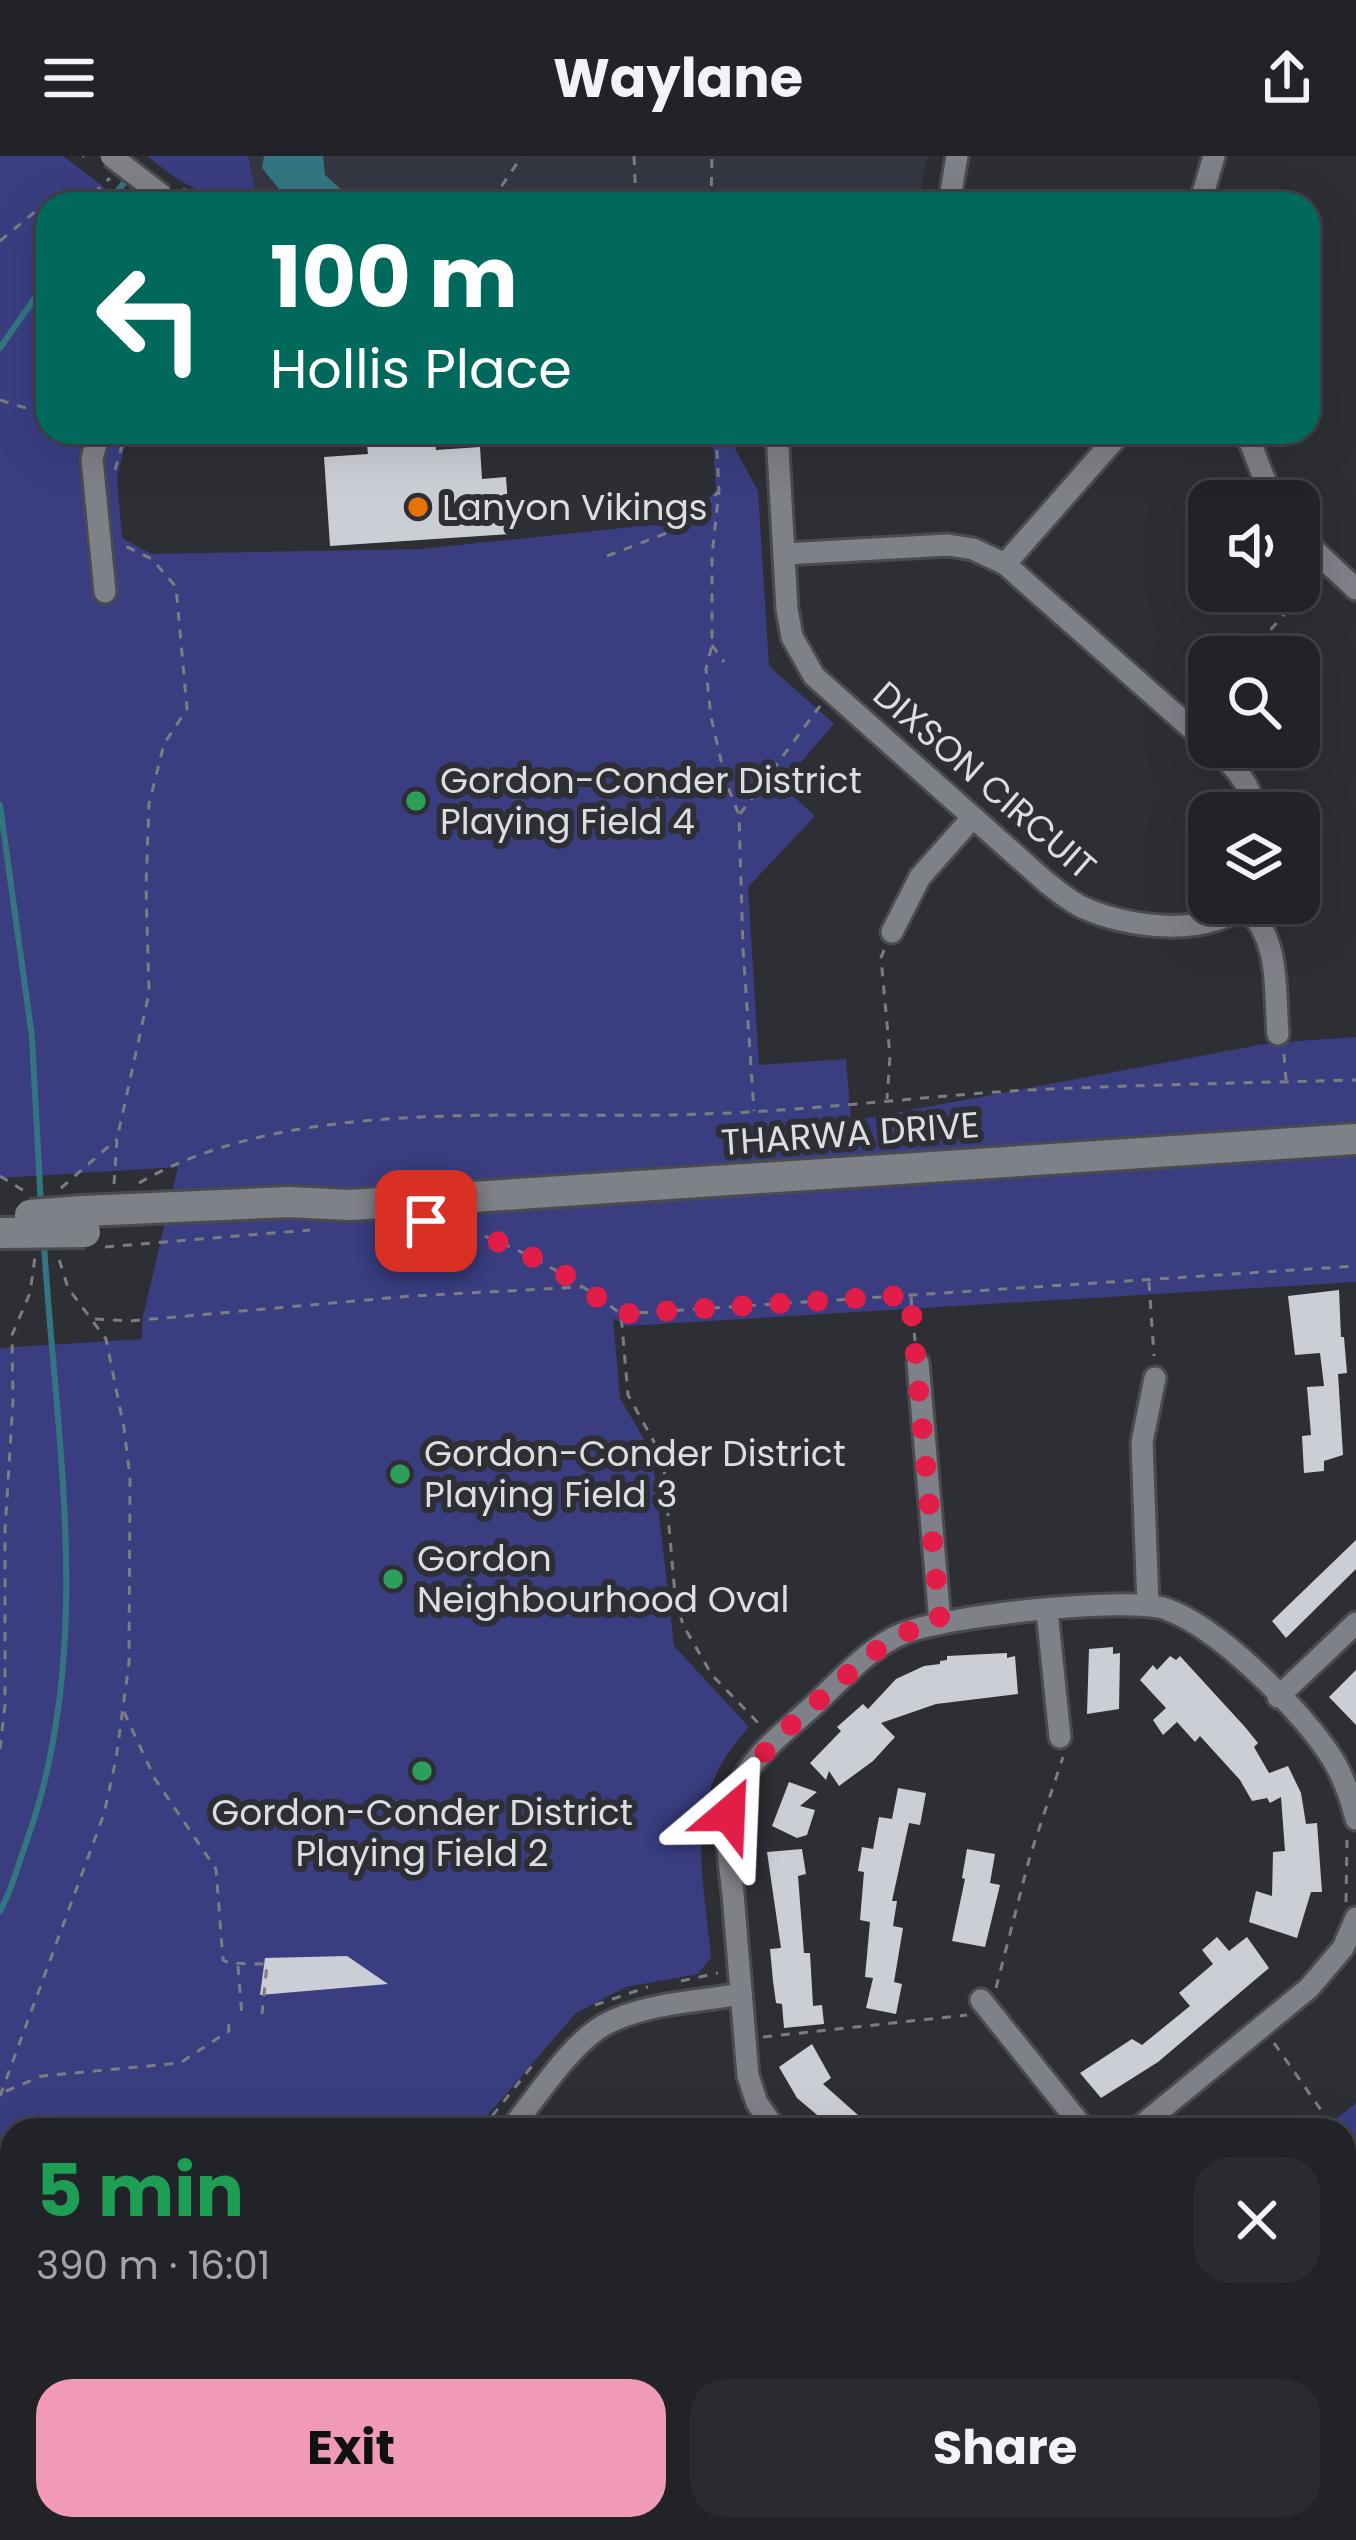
<!DOCTYPE html>
<meta charset="utf-8">
<style>
body{margin:0;font-family:Poppins,sans-serif;background:#2a2b30;color:#f1f3f6;height:100vh;display:flex;flex-direction:column;font-size:45px;white-space:nowrap}
*{box-sizing:border-box;margin:0}
p{font-size:39px;color:#a2a4a8}
.icon{flex:none;width:66px;height:66px;fill:none;stroke:currentColor;stroke-width:2;stroke-linecap:round;stroke-linejoin:round}
.map{position:relative;flex:1;overflow:hidden}
.panel{position:absolute;left:0px;top:1962px;width:1356px;height:423px;display:flex;flex-direction:column;background:#222328;border-radius:36px 36px 0 0;box-shadow:0 12px 48px #0002,0 0 0 3px #3f4045}
.panel>*{flex:none}
.banner{position:absolute;left:36px;top:36px;width:1284px;height:252px;border-radius:36px;box-shadow:0 12px 48px #0002,0 0 0 3px #3f4045;background:#00695c;color:#fff;overflow:hidden}
.fabs{position:absolute;left:1188px;top:324px;display:grid;gap:24px}
.fabs a{display:grid;place-items:center;width:132px;height:132px;border-radius:24px;background:#222328;box-shadow:0 12px 48px #0002,0 0 0 3px #3f4045;font-size:60px}
.pin{position:absolute;display:grid;place-items:center;width:102px;height:102px;color:#fff;margin:-51px;border-radius:24px;box-shadow:0 6px 18px #0006}
.me{position:absolute;width:132px;margin:-66px;rotate:26deg;stroke-linejoin:round;filter:drop-shadow(0 0 9px #0008)}
.turn{display:flex;align-items:center;gap:42px;height:252px;padding:0 36px;font-size:54px}
.turn .icon{width:156px;height:156px;stroke-width:2.5}
.turn b{display:block;font-size:84px;line-height:102px}
.round{display:grid;place-items:center;flex:none;width:126px;height:126px;border-radius:36px;background:#2a2b30}
.head{display:flex;align-items:center;justify-content:space-between;height:204px;padding:0 36px}
h1{font-size:72px;font-weight:700;line-height:90px;color:#1e9e55}
.button{display:flex;gap:24px;margin-top:auto;padding:24px 36px}
.button a{flex:1;height:138px;border-radius:36px;background:#f09ab7;color:#111;font-size:48px;font-weight:700;line-height:138px;text-align:center}
.button a+a{background:#2a2b30;color:#f1f3f6}
header{display:flex;justify-content:space-between;align-items:center;height:156px;padding:0 36px;background:#222328;font-size:54px;font-weight:700}
.map>svg:first-child{display:block}
.built{fill:#353743}
.green{fill:#3a3e81}
.water{fill:#337681}
.lines{fill:none;stroke-linecap:round;stroke-linejoin:round}
.stream{stroke:#337681;stroke-width:6}
.building{fill:#ccced6}
.minor-casing{stroke:#4a4b50;stroke-width:27}
.tertiary-casing{stroke:#4a4b50;stroke-width:33}
.secondary-casing{stroke:#4a4b50;stroke-width:36}
.path{stroke:#7c7d82;stroke-width:3;stroke-dasharray:9 9;stroke-linecap:butt}
.minor{stroke:#7f8188;stroke-width:21}
.tertiary{stroke:#7f8188;stroke-width:27}
.secondary{stroke:#7f8188;stroke-width:30}
.minor-bridge-casing{stroke:#4a4b50;stroke-width:27;stroke-linecap:butt}
.secondary-bridge-casing{stroke:#4a4b50;stroke-width:36;stroke-linecap:butt}
.minor-bridge{stroke:#7f8188;stroke-width:21}
.secondary-bridge{stroke:#7f8188;stroke-width:30}
.route{stroke:#e11d48;stroke-width:21;stroke-dasharray:0 37.8}
.food-dot{fill:#e8710a;stroke:#2e2f35;stroke-width:4.5}
.leisure-dot{fill:#2e9e5b;stroke:#2e2f35;stroke-width:4.5}
.labels{text-anchor:middle;stroke-width:12;stroke-linejoin:round;paint-order:stroke}
.poi-label{font-size:36px;fill:#dddee2;stroke:#2e2f35;text-anchor:start}
.street-label{font-size:36px;fill:#dddee2;stroke:#2e2f35}
</style>
<header><svg class="icon" aria-label="menu" viewBox="0 0 24 24"><path d="M4 6h16M4 12h16M4 18h16"/></svg>Waylane<svg class="icon" aria-label="share" viewBox="0 0 24 24"><path d="M12 15V3M7 8l5-5 5 5M5 13v7h14v-7"/></svg></header>
<div class="map">
<svg width="1356" height="2384" viewBox="0 0 1356 2384">
<rect width="100%" height="100%" fill="#2e2f35"/>
<path class="built" d="M248 0H927L918 48H264L254 30Z"/>
<g class="green">
<path d="M0 0H63L126 48H48V276H128L117 322 122 382 151 398 421 393 689 365 716 334 712 276H726L758 335 769 510 834 568 781 629 815 660 748 731 759 909 846 903 851 965 1270 887 1356 881V1126L626 1170 613 1162 620 1242 652 1297 674 1490 749 1571C681 1643 703 1712 711 1802L698 1818 626 1831 576 1857 475 1974H12V2314L0 2315V1192L142 1183V1165L178 1011 0 1022Z"/>
<path d="M147 0H248L254 30 264 48H225L177 23Z"/>
<path d="M1356 1947V2190L1344 2199V1974H1322Z"/>
<path d="M806 2373H1119L1104 2384H792Z"/>
</g>
<path class="water" d="M264 0H323L325 19 358 48H291L262 12Z"/>
<g class="lines">
<g class="stream">
<path d="M107 48 128 22"/>
<path d="M0 192 48 123"/>
<path d="M0 649 32 881 41 1051"/>
<path d="M0 1755C12 1734 18 1709 26 1687 96 1493 56 1287 44 1088"/>
<path d="M1344 2128 1356 2121"/>
<path d="M1027 2384 1038 2373"/>
</g>
</g>
<g class="building">
<path d="M387 276H415V287L435 286 436 294 480 291 482 323 506 321 510 378 330 390 324 301 368 298 367 289H388Z"/>
<path d="M1339 1134 1341 1181H1344L1347 1217 1338 1218 1343 1299 1324 1305V1315L1304 1317 1302 1280 1311 1279 1307 1231 1324 1230 1320 1197 1295 1199 1288 1140Z"/>
<path d="M1356 1384V1413L1286 1482 1272 1465Z"/>
<path d="M1113 1491V1498L1120 1497 1119 1553 1087 1558 1089 1493Z"/>
<path d="M1007 1497V1502L1015 1500 1018 1538 936 1548 881 1567 895 1581 873 1605 839 1630 829 1615 826 1624 810 1607 841 1575 837 1571 863 1548 868 1553 896 1523 924 1510 940 1508V1505L947 1504V1500Z"/>
<path d="M1170 1500 1176 1504 1180 1500 1245 1571 1258 1587 1254 1591 1269 1617 1288 1610 1301 1637 1306 1668 1317 1667 1322 1736H1311L1297 1782 1249 1766 1256 1735 1272 1740 1273 1696 1285 1695 1281 1641 1270 1647 1267 1642 1252 1645 1240 1624 1200 1580 1195 1586 1177 1566 1163 1579 1153 1564 1166 1552 1140 1524 1153 1509 1157 1514Z"/>
<path d="M1356 1514V1569L1329 1541Z"/>
<path d="M789 1626 817 1636 800 1650 815 1654 807 1679 797 1682 772 1670Z"/>
<path d="M898 1632 926 1637 920 1669 909 1667 892 1745H897L893 1770 903 1772 894 1826 902 1828 896 1858 866 1852 873 1822 865 1821 870 1766 860 1764 864 1716 858 1715 862 1691 873 1693 879 1661 892 1663Z"/>
<path d="M802 1693 806 1718 798 1720 804 1797H810L813 1850 822 1849 824 1868 784 1872 782 1848 776 1847 773 1825 770 1793 781 1792 767 1696Z"/>
<path d="M967 1693 995 1698 990 1727 1000 1729 985 1791 952 1785 965 1723 962 1722Z"/>
<path d="M1217 1781 1229 1795 1247 1781 1269 1812 1158 1906 1101 1942 1080 1917 1132 1883 1142 1889 1190 1850 1179 1837 1213 1808 1202 1794Z"/>
<path d="M347 1800 388 1828 260 1839 265 1802Z"/>
<path d="M812 1888 831 1922 823 1928 859 1960 848 1974H835L797 1942 779 1911Z"/>
</g>
<g class="lines">
<g class="minor-casing">
<g id="minor">
<path d="M949 48 957 0"/>
<path d="M1200 48 1214 0"/>
<path d="M99 276 92 303 105 436"/>
<path d="M777 276 787 453 792 481 814 520 1046 726C1058 735 1070 746 1084 752 1129 772 1207 782 1246 747"/>
<path d="M1246 276 1273 345"/>
<path d="M1299 380 1356 433"/>
<path d="M784 398 948 389 973 393 1005 408 1209 588"/>
<path d="M1005 408 1121 276"/>
<path d="M1213 591C1235 611 1250 627 1257 657"/>
<path d="M1245 749C1281 787 1274 828 1278 878"/>
<path d="M892 776 920 721 973 661"/>
<path d="M918 1207 940 1466"/>
<path d="M1148 1449 1142 1286 1155 1222"/>
<path d="M1047 1455 1060 1581"/>
<path d="M1278 1541 1356 1467"/>
<path d="M981 1844 1085 1974"/>
<path d="M510 1974C536 1943 569 1889 604 1869 643 1847 697 1846 741 1838"/>
<path d="M776 1974 757 1947 748 1920C743 1859 738 1799 733 1738 730 1709 723 1676 732 1647 744 1606 781 1579 812 1551 840 1525 869 1491 904 1477 947 1460 1124 1440 1166 1453 1218 1471 1296 1550 1328 1596 1342 1616 1350 1639 1356 1663"/>
<path d="M1136 1974 1309 1832 1343 1792 1356 1762"/>
<path d="M249 2373 250 2384"/>
</g>
</g>
<g class="tertiary-casing">
<g id="tertiary">
<path d="M0 2347 12 2346"/>
<path d="M682 2373 695 2384"/>
</g>
</g>
<g class="secondary-casing">
<path id="secondary" d="M83 1055 288 1046 350 1049 1356 983"/>
</g>
<g class="path">
<path d="M83 0 84 1"/>
<path d="M634 0 636 48"/>
<path d="M183 33 214 48"/>
<path d="M502 48 501 31 522 0"/>
<path d="M711 48 712 0"/>
<path d="M0 85 43 49 94 37 110 22"/>
<path d="M0 244 48 259"/>
<path d="M716 276 719 335 712 399V489L706 513 711 561 726 626 739 659 743 792 754 955"/>
<path d="M115 314 126 276"/>
<path d="M607 400 690 368 718 336"/>
<path d="M712 489 724 506"/>
<path d="M1247 501 1314 424"/>
<path d="M740 658 820 550"/>
<path d="M884 794 881 802 890 900 887 943"/>
<path d="M1284 898 1286 924"/>
<path d="M0 1020 24 1035"/>
<path d="M139 1027C294 937 529 965 702 958 805 955 908 942 1010 935 1125 929 1241 927 1356 924"/>
<path d="M114 1028 117 983 149 837 146 731 149 648 164 588 187 553 176 431 152 403 123 389"/>
<path d="M61 1032 117 983"/>
<path d="M451 1068C513 1088 569 1118 621 1158L628 1239 663 1302 675 1439 683 1469 712 1519 761 1570"/>
<path d="M105 1091 310 1074"/>
<path d="M1149 1126 1154 1200"/>
<path d="M911 1141 915 1185"/>
<path d="M621 1158 1356 1110"/>
<path d="M95 1163 130 1165 411 1140 582 1131"/>
<path d="M124 1556 155 1623 216 1713 223 1804 229 1807 267 1808 262 1858"/>
<path d="M0 1593 5 1549V1374L13 1245 12 1179 30 1137 35 1101"/>
<path d="M1346 1746 1347 1684"/>
<path d="M238 1810 242 1860"/>
<path d="M681 1825 718 1817"/>
<path d="M996 1832 1030 1700 1063 1601"/>
<path d="M595 1849 648 1831"/>
<path d="M763 1881 967 1859"/>
<path d="M1274 1887 1335 1974"/>
<path d="M6 1935 42 1920 180 1907 229 1875 228 1861"/>
<path d="M0 1940 104 1658 116 1603 129 1507 130 1322 124 1272 106 1183 68 1132 59 1103"/>
<path d="M481 1974 532 1910"/>
<path d="M1344 1987 1356 2005"/>
<path d="M1350 2074 1356 2053"/>
<path d="M1344 2079 1356 2070"/>
<path d="M1344 2158 1356 2157"/>
<path d="M0 2318 12 2317"/>
<path d="M636 2373 654 2384"/>
<path d="M725 2373 736 2384"/>
<path d="M1293 2373 1301 2384"/>
<path d="M956 2384 964 2373"/>
</g>
<use href="#minor" class="minor"/>
<use href="#tertiary" class="tertiary"/>
<use href="#secondary" class="secondary"/>
<g class="minor-bridge-casing">
<path id="minor-bridge" d="M111 0 163 40"/>
</g>
<g class="secondary-bridge-casing">
<g id="secondary-bridge">
<path d="M30 1059 83 1055"/>
<path d="M0 1077 85 1076"/>
</g>
</g>
<use href="#minor-bridge" class="minor-bridge"/>
<use href="#secondary-bridge" class="secondary-bridge"/>
</g>
<g class="lines">
<path class="route" d="M426 1065 448 1067 517 1093 561 1116 621 1158 910 1139 940 1466 900 1478 867 1501 789 1571 745 1617 729 1658"/>
</g>
<circle class="food-dot" cx="418" cy="351" r="12"/>
<g class="leisure-dot">
<circle cx="416" cy="645" r="12"/>
<circle cx="400" cy="1318" r="12"/>
<circle cx="393" cy="1423" r="12"/>
<circle cx="422" cy="1615" r="12"/>
</g>
<g class="labels">
<g class="poi-label">
<text x="442" y="364">Lanyon Vikings</text>
<text x="440" y="637">Gordon-Conder District<tspan x="440" dy="41">Playing Field 4</tspan></text>
<text x="424" y="1310">Gordon-Conder District<tspan x="424" dy="41">Playing Field 3</tspan></text>
<text x="417" y="1415">Gordon<tspan x="417" dy="41">Neighbourhood Oval</tspan></text>
<text x="422" y="1669" text-anchor="middle">Gordon-Conder District<tspan x="422" dy="41">Playing Field 2</tspan></text>
</g>
<g class="street-label">
<text transform="translate(985 624) rotate(41)" y="13">DIXSON CIRCUIT</text>
<text transform="translate(850 977) rotate(-4)" y="13">THARWA DRIVE</text>
</g>
</g>
</svg>
<div class="fabs">
<a><svg class="icon" aria-label="sound" viewBox="0 0 24 24"><path d="M4 9h4l5-4v14l-5-4H4zM17 9q2 3 0 6"/></svg></a>
<a><svg class="icon" aria-label="search" viewBox="0 0 24 24"><circle cx="10" cy="10" r="6"/><path d="M15 15l6 6"/></svg></a>
<a><svg class="icon" aria-label="layers" viewBox="0 0 24 24"><path d="M12 4l9 5-9 5-9-5zM3 14l9 5 9-5"/></svg></a>
</div>
<div class="pin" style="left:426px;top:1065px;background:#d93025"><svg class="icon" aria-label="arrive" viewBox="0 0 24 24"><path d="M6 21V4h12l-3 4 3 4H6"/></svg></div>
<svg class="me" style="left:729px;top:1658px" viewBox="-20 -20 40 40"><path d="M0-17L14 15 0 8-14 15z" fill="#e11d48" stroke="#fff" stroke-width="4"/></svg>
<div class="banner">
<div class="turn"><svg class="icon" aria-label="left" viewBox="0 0 24 24"><path d="M17 20v-9H6M10 6l-5 5 5 5"/></svg><div><b>100 m</b>Hollis Place</div></div>
</div>
<section class="panel">
<div class="head"><div><h1>5 min</h1><p>390 m · 16:01</p></div><a class="round"><svg class="icon" aria-label="close" viewBox="0 0 24 24"><path d="M6 6l12 12M18 6L6 18"/></svg></a></div>
<div class="button"><a>Exit</a><a>Share</a></div>
</section>
</div>
